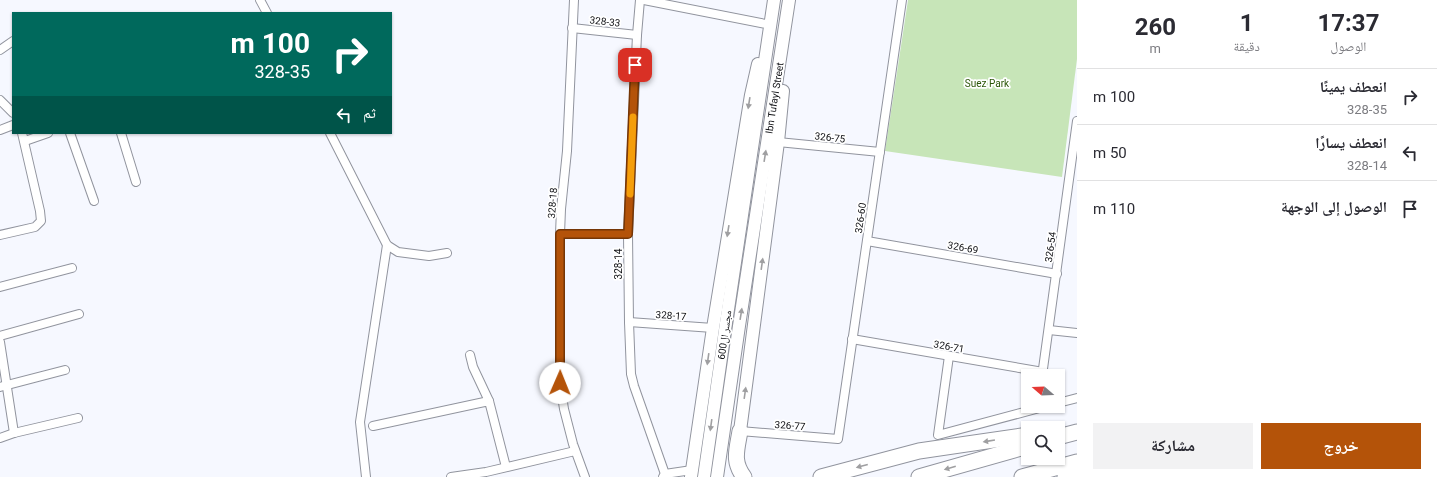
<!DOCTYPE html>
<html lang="ar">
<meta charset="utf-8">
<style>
body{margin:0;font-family:Roboto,"Noto Naskh Arabic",sans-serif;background:#f2f2f3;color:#2b2b33;direction:rtl;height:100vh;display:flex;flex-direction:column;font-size:15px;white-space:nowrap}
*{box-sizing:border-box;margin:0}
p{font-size:13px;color:#7c7c81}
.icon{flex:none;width:22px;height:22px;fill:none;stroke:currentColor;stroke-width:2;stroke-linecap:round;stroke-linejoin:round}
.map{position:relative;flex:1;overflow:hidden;direction:ltr}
.details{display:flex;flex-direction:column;background:#fff;width:360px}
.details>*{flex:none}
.top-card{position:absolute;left:12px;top:12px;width:380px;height:122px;border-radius:0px;box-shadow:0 1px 3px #0004;direction:rtl;background:#00695c;color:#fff;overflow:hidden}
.needle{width:26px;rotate:289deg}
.fabs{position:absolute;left:1021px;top:369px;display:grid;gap:8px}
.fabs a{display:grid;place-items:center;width:44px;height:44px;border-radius:0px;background:#fff;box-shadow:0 1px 3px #0004;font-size:20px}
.pin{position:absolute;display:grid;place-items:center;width:34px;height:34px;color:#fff;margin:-17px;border-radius:8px;box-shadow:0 2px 6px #0006}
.me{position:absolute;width:44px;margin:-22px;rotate:1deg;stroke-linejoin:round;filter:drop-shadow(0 0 3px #0008)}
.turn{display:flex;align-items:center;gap:14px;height:84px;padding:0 16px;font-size:18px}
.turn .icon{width:52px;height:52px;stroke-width:2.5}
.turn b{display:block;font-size:28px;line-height:34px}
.then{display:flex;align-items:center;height:38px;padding:0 16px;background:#0003;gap:8px;font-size:15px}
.eta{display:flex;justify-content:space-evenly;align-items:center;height:68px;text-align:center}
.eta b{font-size:24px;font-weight:700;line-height:28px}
.cta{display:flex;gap:8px;margin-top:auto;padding:8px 16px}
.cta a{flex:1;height:46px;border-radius:0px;background:#b45309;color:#fff;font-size:16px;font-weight:700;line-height:46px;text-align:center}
.cta a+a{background:#f2f2f3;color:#2b2b33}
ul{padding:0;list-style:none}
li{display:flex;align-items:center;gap:12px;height:56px;padding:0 16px;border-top:1px solid #e1e1e2}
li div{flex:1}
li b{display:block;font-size:15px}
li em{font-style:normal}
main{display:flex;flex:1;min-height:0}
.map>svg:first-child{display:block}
.green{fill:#c7e5b8}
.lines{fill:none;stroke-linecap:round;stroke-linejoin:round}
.street-casing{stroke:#91949e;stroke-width:10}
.secondary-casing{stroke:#91949e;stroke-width:14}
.highway-casing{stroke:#91949e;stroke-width:17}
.street{stroke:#fff;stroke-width:8}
.secondary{stroke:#fff;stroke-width:12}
.highway{stroke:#fff;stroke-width:15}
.oneway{fill:#9f9fa1}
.route-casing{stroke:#753606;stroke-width:10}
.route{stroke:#b45309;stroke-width:7}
.slow{stroke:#f59e0b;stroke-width:7}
.labels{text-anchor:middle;stroke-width:3.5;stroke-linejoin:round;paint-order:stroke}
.street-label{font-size:10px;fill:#0f1014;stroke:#fff}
.park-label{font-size:10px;fill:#2b5508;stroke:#fff}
</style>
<main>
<section class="details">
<div class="eta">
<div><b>17:37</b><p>الوصول</p></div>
<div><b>1</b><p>دقيقة</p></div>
<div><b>260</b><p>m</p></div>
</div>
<ul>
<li><svg class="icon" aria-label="right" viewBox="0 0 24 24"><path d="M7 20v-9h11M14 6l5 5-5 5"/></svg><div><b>انعطف يمينًا</b><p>328-35</p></div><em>100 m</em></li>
<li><svg class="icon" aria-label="left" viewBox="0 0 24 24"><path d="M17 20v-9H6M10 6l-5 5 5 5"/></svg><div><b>انعطف يسارًا</b><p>328-14</p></div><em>50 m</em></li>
<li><svg class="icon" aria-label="arrive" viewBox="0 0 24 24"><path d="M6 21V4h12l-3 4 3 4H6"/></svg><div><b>الوصول إلى الوجهة</b></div><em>110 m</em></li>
</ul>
<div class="cta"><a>خروج</a><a>مشاركة</a></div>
</section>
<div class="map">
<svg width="1077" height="477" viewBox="0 0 1077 477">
<rect width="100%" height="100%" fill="#f6f8ff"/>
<path class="green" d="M908 0H1077V59L1062 177 885 151Z"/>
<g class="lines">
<g class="street-casing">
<g id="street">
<path d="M260 0 267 13"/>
<path d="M574 0 567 151 561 209 560 234V383L564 409 573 444 585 477"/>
<path d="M640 0 637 35 628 234 629 322 631 374 634 386 665 474"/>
<path d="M644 0 771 25"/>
<path d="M572 28 637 35"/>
<path d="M0 50 13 41"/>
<path d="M0 100 13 113"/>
<path d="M0 130 13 125"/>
<path d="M70 133 94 201"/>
<path d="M121 133 136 182"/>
<path d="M330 133 387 245 398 252 429 256 447 253"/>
<path d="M25 141 48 133"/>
<path d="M778 142 880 152"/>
<path d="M560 234H628"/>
<path d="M0 235 35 227 41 221 40 211 22 133"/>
<path d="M867 241 1057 274"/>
<path d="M0 287 72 268"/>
<path d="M629 322 713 328"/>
<path d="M1049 330 1077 333"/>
<path d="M0 336 79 314"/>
<path d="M852 339 1043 372"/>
<path d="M0 342 14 433"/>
<path d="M470 355 473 367 489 401"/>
<path d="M949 356 938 435 1047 406"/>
<path d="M1042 376 1077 121"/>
<path d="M0 387 65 370"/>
<path d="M1058 403 1077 398"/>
<path d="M373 426 489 401 506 467"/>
<path d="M740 431 838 439 902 0"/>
<path d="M0 438 14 433 78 418"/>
<path d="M366 477 360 422 387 245"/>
<path d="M451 477 486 472 575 451"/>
<path d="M663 477 665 474 692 470"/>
</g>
</g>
<g class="secondary-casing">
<g id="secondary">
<path d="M740 431 778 142 783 91"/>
<path d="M691 477 713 328 751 95 758 64"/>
<path d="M704 477 726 323 774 0"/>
<path d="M717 477 739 326 789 0"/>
</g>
</g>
<g class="highway-casing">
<g id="highway">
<path d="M740 431C737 450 732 461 744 477"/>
<path d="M1058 437 1077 432"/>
<path d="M821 477 919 451 1028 435"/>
<path d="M919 477 1028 446"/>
<path d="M1022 477 1077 462"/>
<path d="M1065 477 1077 472"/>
</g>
</g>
<use href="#street" class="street"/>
<use href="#secondary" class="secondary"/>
<use href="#highway" class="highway"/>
</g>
<defs><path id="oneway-solid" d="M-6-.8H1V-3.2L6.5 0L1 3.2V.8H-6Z"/></defs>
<g class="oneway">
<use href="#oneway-solid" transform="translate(749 103) rotate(99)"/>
<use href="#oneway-solid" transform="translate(765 156) rotate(-81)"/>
<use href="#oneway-solid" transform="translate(728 231) rotate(99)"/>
<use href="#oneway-solid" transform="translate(762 264) rotate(-82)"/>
<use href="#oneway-solid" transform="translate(741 314) rotate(-81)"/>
<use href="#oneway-solid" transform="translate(708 359) rotate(98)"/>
<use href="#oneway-solid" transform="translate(745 393) rotate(-82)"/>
<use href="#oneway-solid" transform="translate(711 425) rotate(98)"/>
<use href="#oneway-solid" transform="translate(989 441) rotate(171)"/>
<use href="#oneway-solid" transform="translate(862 466) rotate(165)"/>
<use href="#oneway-solid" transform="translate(950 468) rotate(164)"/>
</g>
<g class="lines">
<g class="route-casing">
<path id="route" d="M560 383V234H628L635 65"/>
</g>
<use href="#route" class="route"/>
<path class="slow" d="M630 194 633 117"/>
</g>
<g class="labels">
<g class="street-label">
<text transform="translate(605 21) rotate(6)" y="4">328-33</text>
<text transform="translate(774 98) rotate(-81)" y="4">Ibn Tufayl Street</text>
<text transform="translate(830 137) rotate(6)" y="4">326-75</text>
<text transform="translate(552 203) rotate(-85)" y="4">328-18</text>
<text transform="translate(860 218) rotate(-82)" y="4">326-60</text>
<text transform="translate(963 247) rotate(10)" y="4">326-69</text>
<text transform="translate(1050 247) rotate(-82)" y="4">326-54</text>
<text transform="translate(618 264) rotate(-90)" y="4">328-14</text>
<text transform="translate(671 315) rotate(4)" y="4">328-17</text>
<text transform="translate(724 335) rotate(-82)" y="4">مجسر ال600</text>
<text transform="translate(949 346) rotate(10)" y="4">326-71</text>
<text transform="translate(790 425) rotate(4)" y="4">326-77</text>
</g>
<g class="park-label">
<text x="987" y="87">Suez Park</text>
</g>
</g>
</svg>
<div class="fabs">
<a><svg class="needle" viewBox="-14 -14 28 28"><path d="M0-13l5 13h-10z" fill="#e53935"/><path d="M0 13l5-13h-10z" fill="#7c7c81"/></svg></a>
<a><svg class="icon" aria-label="search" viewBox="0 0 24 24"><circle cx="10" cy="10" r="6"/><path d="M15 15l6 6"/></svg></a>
</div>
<div class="pin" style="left:635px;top:65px;background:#d93025"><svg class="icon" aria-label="arrive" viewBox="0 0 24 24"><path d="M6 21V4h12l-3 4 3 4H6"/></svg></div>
<svg class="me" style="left:560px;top:383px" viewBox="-20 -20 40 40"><circle r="19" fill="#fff"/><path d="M0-13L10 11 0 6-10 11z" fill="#b45309"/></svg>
<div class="top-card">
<div class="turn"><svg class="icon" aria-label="right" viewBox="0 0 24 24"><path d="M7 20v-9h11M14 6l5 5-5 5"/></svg><div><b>100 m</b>328-35</div></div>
<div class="then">ثم<svg class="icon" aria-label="left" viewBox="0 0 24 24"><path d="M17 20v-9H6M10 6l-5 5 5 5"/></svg></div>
</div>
</div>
</main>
